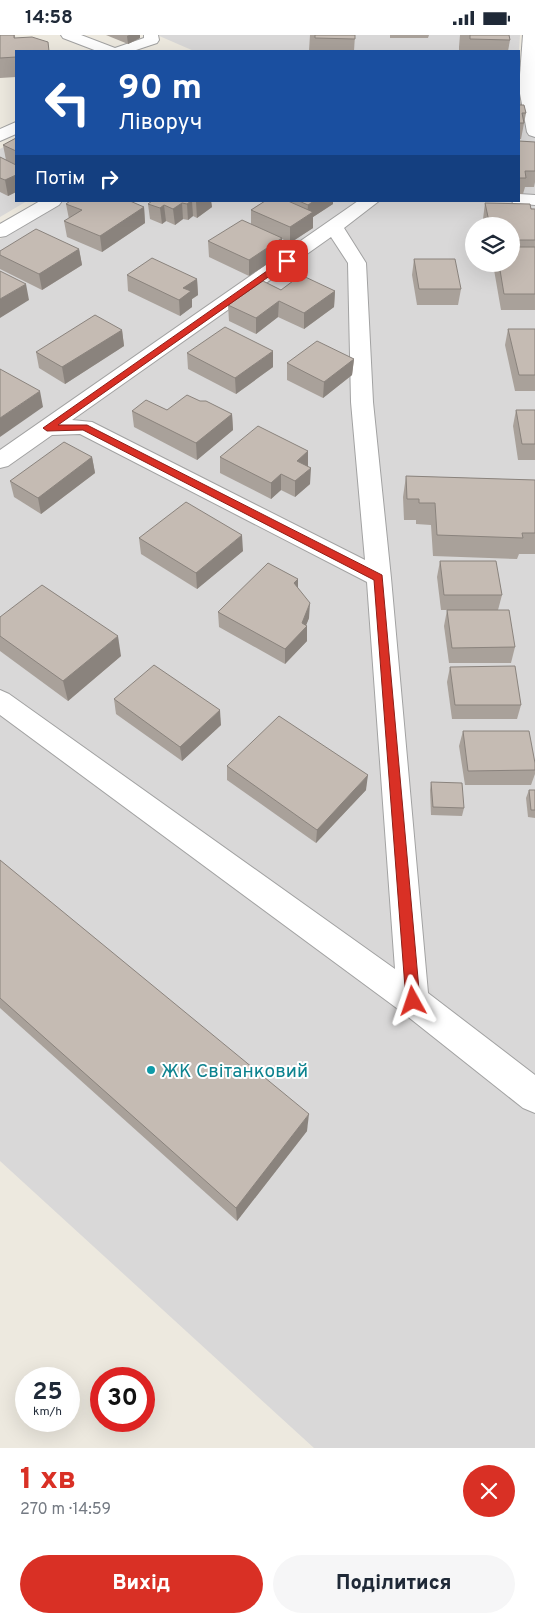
<!DOCTYPE html>
<html lang="uk">
<meta charset="utf-8">
<style>
body{margin:0;font-family:Overpass,sans-serif;background:#f6f6f7;color:#1f2937;height:100vh;display:flex;flex-direction:column;font-size:19px;white-space:nowrap}
*{box-sizing:border-box;margin:0}
p{font-size:16px;color:#747a83}
.icon{flex:none;width:28px;height:28px;fill:none;stroke:currentColor;stroke-width:2;stroke-linecap:round;stroke-linejoin:round}
.map{position:relative;height:1413px;overflow:hidden}
.details{display:flex;flex-direction:column;background:#fff;flex:1}
.details>*{flex:none}
.hud{position:absolute;left:15px;top:15px;width:505px;height:152px;border-radius:0px;box-shadow:0 5px 20px #0002;background:#1a4fa0;color:#fff;overflow:hidden}
.buttons{position:absolute;left:465px;top:182px;display:grid;gap:10px}
.buttons a{display:grid;place-items:center;width:55px;height:55px;border-radius:50%;background:#fff;box-shadow:0 5px 20px #0002;font-size:25px}
.speed{position:absolute;left:15px;top:1332px;display:flex;gap:10px;font-size:25px;font-weight:700;text-align:center}
.speed>*{display:grid;place-content:center;width:65px;height:65px;border-radius:50%;background:#fff;box-shadow:0 5px 20px #0002;line-height:1}
.speed small{font-size:12px;font-weight:400}
.speed .limit{border:8px solid #d22;background:#fff;color:#111}
.pin{position:absolute;display:grid;place-items:center;width:42px;height:42px;color:#fff;margin:-21px;border-radius:10px;box-shadow:0 2px 8px #0006}
.me{position:absolute;width:55px;margin:-28px;rotate:355deg;stroke-linejoin:round;filter:drop-shadow(0 0 4px #0008)}
.turn{display:flex;align-items:center;gap:18px;height:105px;padding:0 20px;font-size:22px}
.turn .icon{width:65px;height:65px;stroke-width:2.5}
.turn b{display:block;font-size:35px;line-height:42px}
.then{display:flex;align-items:center;height:48px;padding:0 20px;background:#0003;gap:10px;font-size:19px}
.round{display:grid;place-items:center;flex:none;width:52px;height:52px;border-radius:26px;background:#f6f6f7}
.overview{display:flex;align-items:center;justify-content:space-between;height:85px;padding:0 20px}
h1{font-size:30px;font-weight:800;line-height:38px;color:#d93025}
.button{display:flex;gap:10px;margin-top:auto;padding:10px 20px}
.button a{flex:1;height:58px;border-radius:30px;background:#d93025;color:#fff;font-size:20px;font-weight:800;line-height:58px;text-align:center}
.button a+a{background:#f6f6f7;color:#1f2937}
.status{display:flex;justify-content:space-between;align-items:center;height:35px;padding:0 25px;background:#fff;direction:ltr}
.status svg{height:14px;fill:currentColor}
.map>svg:first-child{display:block}
.residential{fill:#d9d8d8;fill-rule:evenodd}
.lines{fill:none;stroke-linecap:round;stroke-linejoin:round}
.minor-casing{stroke:#a2a2a2;stroke-width:2}
.minor{fill:#fff;fill-rule:evenodd}
.wall{fill:#a9a19a}
.shaded-wall{fill:#8a837d}
.building{fill:#c5bbb3;stroke:#8a837d}
.route{fill:#d93025;stroke:#8d1f18}
.culture-dot{fill:#0f9aa8;stroke:#fff;stroke-width:2}
.labels{text-anchor:middle;stroke-width:4;stroke-linejoin:round;paint-order:stroke}
.near-culture-label{font-size:19px;fill:#0d838f;stroke:#fff;text-anchor:start}
</style>
<div class="status"><b>14:58</b><svg viewBox="0 0 49 12"><path d="M0 12V9h3v3zM5 12V6h3v6zM10 12V3h3v9zM15 12V0h3v12zM26 1h20v11H26zM47 4h2v5h-2z"/></svg></div>
<div class="map">
<svg width="535" height="1413" viewBox="0 0 535 1413">
<rect width="100%" height="100%" fill="#ede9df"/>
<g class="residential">
<path d="M157 0H520L519 16H194Z"/>
<path d="M519 64H535V1413H314L0 1126V204L65 166H519ZM474 191H511V229H474Z"/>
<path d="M16 105V166H27L0 182V114Z"/>
</g>
<g class="lines">
<g class="minor-casing">
<g id="minor">
<path d="M61 0H81L115 13 144 3V0H158L159 5 157 8 133 16H97L63 3Z"/>
<path d="M523 0H535V102L529 100 527 97 519 53Z"/>
<path d="M16 87V99L0 106V94Z"/>
<path d="M519 159 535 160V170L513 168 512 166H519Z"/>
<path d="M40 166H62L59 170 6 201 0 202V189Z"/>
<path d="M358 166H379L344 193 366 228 373 367 391 543 428 958 535 1040V1078L523 1073 402 977 0 680V655L9 659 395 934 367 547 80 399 52 400 8 431 0 433V415ZM331 202 348 228 351 367 365 525 92 387 72 385Z"/>
</g>
</g>
<use href="#minor" class="minor"/>
</g>
<g class="wall">
<path d="M0 0H15L16 42 0 43Z"/>
<path d="M106 0H140V3L128 9Z"/>
<path d="M310 0H355L354 16H309Z"/>
<path d="M390 0H429L428 3H390Z"/>
<path d="M460 0H509L510 5 508 16H459V12Z"/>
<path d="M519 63 520 70 526 78 521 104H519Z"/>
<path d="M16 103V130L6 125 3 110Z"/>
<path d="M519 106 535 107V147L534 152H525L523 159H519Z"/>
<path d="M0 122 16 130V157L8 161 0 157Z"/>
<path d="M149 166H211L212 172 197 183 193 181 188 185 183 184 175 190 166 186 162 189 150 184 148 169 151 167Z"/>
<path d="M265 166H333V169L313 182V193L290 208 282 204V219L249 241 209 222 208 206 251 190V175Z"/>
<path d="M485 168 535 174V275H501L493 229H511V191H484L483 184Z"/>
<path d="M66 169 144 172 145 188 102 217 67 202 64 186 69 184Z"/>
<path d="M79 214 82 230 42 255 0 234V216Z"/>
<path d="M414 224 461 254 458 270H417L412 240Z"/>
<path d="M127 240 197 244 198 260 192 264V272L180 281 128 256Z"/>
<path d="M281 255 335 256 334 272 304 294 278 282 256 299 229 286 228 270Z"/>
<path d="M508 294H535V356H515L505 310Z"/>
<path d="M122 295 124 311 65 349 39 333 36 317Z"/>
<path d="M187 318 273 332 236 359 188 334Z"/>
<path d="M354 324 352 340 323 363 287 345V328Z"/>
<path d="M200 366 232 379 233 395 197 425 134 392 132 376 167 375Z"/>
<path d="M516 375H535V425H518L513 391Z"/>
<path d="M308 416V431L310 449 295 462 281 455 271 464 220 438V422Z"/>
<path d="M92 422 95 438 41 479 14 462 10 446Z"/>
<path d="M406 441 535 445V519H519L517 524 433 521 431 490 416 489V485H404L403 462Z"/>
<path d="M139 503 243 516 197 554 141 519Z"/>
<path d="M440 526 502 560 498 575H441L437 542Z"/>
<path d="M298 544V553L309 583 306 590 307 606 285 629 219 592 218 577Z"/>
<path d="M447 575 515 612 511 628H449L444 591Z"/>
<path d="M0 582 121 621 68 666 0 616Z"/>
<path d="M450 632 521 670 517 684H452L447 647Z"/>
<path d="M114 664 221 690 182 726 116 679Z"/>
<path d="M463 696 535 728V739L531 750H465L459 711Z"/>
<path d="M227 731 366 755 316 808 227 745Z"/>
<path d="M431 747 464 773 462 781 431 780 430 755Z"/>
<path d="M529 755H535V783L528 782 526 763Z"/>
<path d="M0 825 307 1096 237 1186 0 973Z"/>
</g>
<g class="shaded-wall">
<path d="M129 0H140V3L128 9 127 1Z"/>
<path d="M16 140V157L8 161 5 145Z"/>
<path d="M191 166H192L193 181 188 185 187 169Z"/>
<path d="M197 166H211L212 172 197 183 196 167Z"/>
<path d="M314 166H333V169L313 182V193L290 208V192L307 181 308 170Z"/>
<path d="M182 168 183 184 175 190 173 174Z"/>
<path d="M164 170 166 186 162 189 160 173Z"/>
<path d="M144 172 145 188 102 217 100 201Z"/>
<path d="M282 203V219L249 241V225Z"/>
<path d="M79 214 82 230 42 255 39 239Z"/>
<path d="M197 244 198 260 192 264V272L180 281 179 265 183 253Z"/>
<path d="M26 249 29 265 0 283V264Z"/>
<path d="M335 256 334 272 304 294V278Z"/>
<path d="M279 266 278 282 256 299V283Z"/>
<path d="M122 295 124 311 65 349 62 332Z"/>
<path d="M273 316V332L236 359 235 343Z"/>
<path d="M354 324 352 340 323 363 324 347Z"/>
<path d="M40 356 43 372 0 402V383Z"/>
<path d="M232 379 233 395 197 425 196 408Z"/>
<path d="M308 416V432L297 426Z"/>
<path d="M92 422 95 438 41 479 38 463Z"/>
<path d="M311 433 310 449 295 462V446Z"/>
<path d="M281 439V455L271 464V448Z"/>
<path d="M242 500 243 516 197 554 196 538Z"/>
<path d="M298 544V560L294 548Z"/>
<path d="M310 568 309 583 305 593 307 591V606L285 629V614L302 588Z"/>
<path d="M118 601 121 621 68 666 63 646Z"/>
<path d="M220 675 221 690 182 726 180 712Z"/>
<path d="M368 740 366 755 316 808 317 795Z"/>
<path d="M309 1079 307 1096 237 1186 236 1173Z"/>
</g>
<g class="building">
<path d="M0 0H14V3L32 2 48 7 49 16H16V22L0 23Z"/>
<path d="M315 0H355V4L315 3Z"/>
<path d="M470 0H509L510 5 470 4Z"/>
<path d="M519 63 520 70H524L526 78H522L524 88H519Z"/>
<path d="M16 103V116L3 110Z"/>
<path d="M519 106 535 107V136H525L526 143H519Z"/>
<path d="M0 122 16 130V140L5 145 0 143Z"/>
<path d="M70 166H130L144 172 100 201 64 186 82 175 66 169Z"/>
<path d="M152 166H191L187 169 182 168 173 174 164 170 160 173 148 169Z"/>
<path d="M265 166H288L313 177 290 192 251 175Z"/>
<path d="M299 166H314L308 170Z"/>
<path d="M485 168 530 169 531 174H535V205H511V191H490Z"/>
<path d="M242 185 282 203 249 225 208 206Z"/>
<path d="M36 194 79 214 39 239 0 220V216Z"/>
<path d="M511 212H535V259H504L499 229H511Z"/>
<path d="M152 223 197 244 183 253 191 256 179 265 127 240Z"/>
<path d="M414 224H455L461 254H419Z"/>
<path d="M0 236 26 249 0 264Z"/>
<path d="M301 240 335 256 304 278 279 266 256 283 228 270 263 246 281 255Z"/>
<path d="M95 280 122 295 62 332 36 317Z"/>
<path d="M225 292 273 316 235 343 187 318Z"/>
<path d="M508 294H535V340H519Z"/>
<path d="M317 306 354 324 324 347 287 328Z"/>
<path d="M0 334 40 356 0 383Z"/>
<path d="M187 360 200 366H206L232 379 196 408 132 376 146 365 167 375Z"/>
<path d="M516 375H535V409H522Z"/>
<path d="M258 391 308 416 297 426 311 433 295 446 281 439 271 448 220 422Z"/>
<path d="M64 407 92 422 38 463 10 446Z"/>
<path d="M406 441 535 445V498H522L523 503 437 500 435 468H419V464H407Z"/>
<path d="M186 467 242 500 196 538 139 503Z"/>
<path d="M440 526H496L502 560H444Z"/>
<path d="M268 528 298 544 294 548 310 568 302 588 307 591 285 614 218 577Z"/>
<path d="M42 550 118 601 63 646 0 601V582Z"/>
<path d="M447 575H509L515 612 452 613Z"/>
<path d="M154 630 220 675 180 712 114 664Z"/>
<path d="M515 631 521 670H455L450 632Z"/>
<path d="M279 681 368 740 317 795 227 731Z"/>
<path d="M463 696H529L535 728V735L468 736Z"/>
<path d="M431 747 462 748 464 773 433 772Z"/>
<path d="M529 755H535V775H531Z"/>
<path d="M0 825 309 1079 236 1173 0 963Z"/>
</g>
<path class="route" d="M284 224 291 226 58 390H87L382 540 420 966 418 970 413 972 408 970 406 966 374 545 83 395 47 396 43 393Z"/>
<circle class="culture-dot" cx="151" cy="1035" r="5"/>
<g class="labels">
<g class="near-culture-label">
<text x="161" y="1042">ЖК Світанковий</text>
</g>
</g>
</svg>
<div class="buttons">
<a><svg class="icon" aria-label="layers" viewBox="0 0 24 24"><path d="M12 4l9 5-9 5-9-5zM3 14l9 5 9-5"/></svg></a>
</div>
<div class="speed"><div>25<small>km/h</small></div><div class="limit">30</div></div>
<div class="pin" style="left:287px;top:226px;background:#d93025"><svg class="icon" aria-label="arrive" viewBox="0 0 24 24"><path d="M6 21V4h12l-3 4 3 4H6"/></svg></div>
<svg class="me" style="left:413px;top:966px" viewBox="-20 -20 40 40"><path d="M0-17L14 15 0 8-14 15z" fill="#d93025" stroke="#fff" stroke-width="4"/></svg>
<div class="hud">
<div class="turn"><svg class="icon" aria-label="left" viewBox="0 0 24 24"><path d="M17 20v-9H6M10 6l-5 5 5 5"/></svg><div><b>90 m</b>Ліворуч</div></div>
<div class="then">Потім<svg class="icon" aria-label="right" viewBox="0 0 24 24"><path d="M7 20v-9h11M14 6l5 5-5 5"/></svg></div>
</div>
</div>
<section class="details">
<div class="overview"><div><h1>1 хв</h1><p>270 m · 14:59</p></div><a class="round" style="background:#d93025;color:#fff"><svg class="icon" aria-label="close" viewBox="0 0 24 24"><path d="M6 6l12 12M18 6L6 18"/></svg></a></div>
<div class="button"><a>Вихід</a><a>Поділитися</a></div>
</section>
